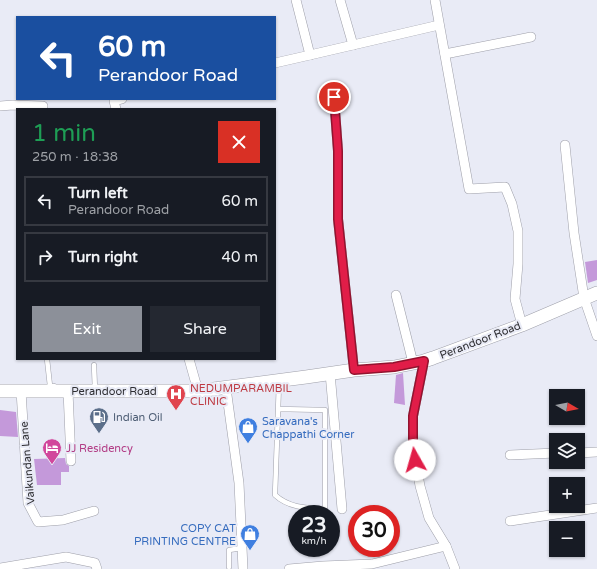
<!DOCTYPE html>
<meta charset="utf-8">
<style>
body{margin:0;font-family:"Varela Round",sans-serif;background:#242831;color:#f1f3f6;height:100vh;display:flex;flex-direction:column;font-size:15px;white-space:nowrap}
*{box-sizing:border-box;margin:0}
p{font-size:13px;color:#9ea1a6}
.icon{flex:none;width:22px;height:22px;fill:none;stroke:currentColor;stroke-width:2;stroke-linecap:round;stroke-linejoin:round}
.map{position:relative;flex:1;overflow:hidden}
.details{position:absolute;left:16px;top:108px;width:260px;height:252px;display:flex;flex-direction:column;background:#171b24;border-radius:0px;box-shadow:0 1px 3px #0004}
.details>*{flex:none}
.hud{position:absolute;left:16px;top:16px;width:260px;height:84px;border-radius:0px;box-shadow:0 1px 3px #0004;background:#1a4fa0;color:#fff;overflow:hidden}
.needle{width:26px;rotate:99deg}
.tools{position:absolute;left:549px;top:389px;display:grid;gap:8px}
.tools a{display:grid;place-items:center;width:36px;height:36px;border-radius:0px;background:#171b24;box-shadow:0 1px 3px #0004;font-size:20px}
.speed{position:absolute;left:288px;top:505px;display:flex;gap:8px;font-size:20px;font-weight:700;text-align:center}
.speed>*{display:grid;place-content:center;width:52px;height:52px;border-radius:50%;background:#171b24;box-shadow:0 1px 3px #0004;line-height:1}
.speed small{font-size:10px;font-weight:400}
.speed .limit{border:6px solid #d22;background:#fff;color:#111}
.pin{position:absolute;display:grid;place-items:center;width:34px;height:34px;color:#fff;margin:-17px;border:2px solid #fff;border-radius:50%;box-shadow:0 1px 4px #0007}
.me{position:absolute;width:44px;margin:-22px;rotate:353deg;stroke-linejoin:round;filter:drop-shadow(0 0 3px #0008)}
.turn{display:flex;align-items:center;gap:14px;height:84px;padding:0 16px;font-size:18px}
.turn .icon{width:52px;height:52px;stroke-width:2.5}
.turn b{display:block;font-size:28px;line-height:34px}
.round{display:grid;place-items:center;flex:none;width:42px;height:42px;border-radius:0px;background:#242831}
.summary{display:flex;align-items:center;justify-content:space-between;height:68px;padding:0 16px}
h1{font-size:24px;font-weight:600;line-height:30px;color:#1e9e55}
.action{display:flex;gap:8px;margin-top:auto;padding:8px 16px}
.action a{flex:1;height:46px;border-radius:0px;background:#8c9099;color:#fff;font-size:16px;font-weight:600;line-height:46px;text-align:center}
.action a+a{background:#242831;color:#f1f3f6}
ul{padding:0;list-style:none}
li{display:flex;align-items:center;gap:12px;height:50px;margin:0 8px 6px;padding:0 8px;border:2px solid #363941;border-radius:0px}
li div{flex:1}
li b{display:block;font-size:15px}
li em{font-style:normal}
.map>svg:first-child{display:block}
.building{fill:#c499da}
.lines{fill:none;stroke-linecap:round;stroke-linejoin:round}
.lane-casing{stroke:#9e9fa9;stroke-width:5.5}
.street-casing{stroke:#9e9fa9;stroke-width:10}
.secondary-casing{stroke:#9e9fa9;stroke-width:14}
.lane{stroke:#fff;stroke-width:4.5}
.street{stroke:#fff;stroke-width:9}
.secondary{stroke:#fff;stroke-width:13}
.route-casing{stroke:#92132f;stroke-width:10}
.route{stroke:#e11d48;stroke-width:7}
.labels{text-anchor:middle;stroke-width:4;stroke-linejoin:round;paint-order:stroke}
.street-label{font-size:11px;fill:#2e2e32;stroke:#e9ebf6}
.health-label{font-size:11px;fill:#be3a42;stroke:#e9ebf6;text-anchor:start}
.service-label{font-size:11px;fill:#4e5e75;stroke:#e9ebf6;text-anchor:start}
.shop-label{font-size:11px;fill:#366cbe;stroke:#e9ebf6;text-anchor:start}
.hotel-label{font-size:11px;fill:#b23c85;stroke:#e9ebf6;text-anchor:start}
</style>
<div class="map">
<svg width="597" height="569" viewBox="0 0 597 569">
<rect width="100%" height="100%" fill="#e9ebf6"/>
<g class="building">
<path d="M597 260V280L588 283 585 262Z"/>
<path d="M403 373 405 405 394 403 396 375Z"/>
<path d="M0 410 16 412 18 437 0 436Z"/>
<path d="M65 458 66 464 69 466V472H61V485H37L34 459Z"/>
</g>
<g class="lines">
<g class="lane-casing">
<g id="lane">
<path d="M47 359 50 386H54"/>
<path d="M94 365 95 390"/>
<path d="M278 409 325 410V509C307 508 289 508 275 495L279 383"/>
<path d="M229 567V550L242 548"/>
</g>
</g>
<g class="street-casing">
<g id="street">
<path d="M435 0 469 189 505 187 512 204 518 231V264L515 299 522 325"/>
<path d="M353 45 439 25"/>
<path d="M445 54 531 37"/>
<path d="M310 55 353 45 340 0"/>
<path d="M275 63 310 55 296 0"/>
<path d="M334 97 338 151V219L354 370"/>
<path d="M0 106 13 105 43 106"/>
<path d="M116 109 114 101 122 99"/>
<path d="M565 145 574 233 584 298 597 336"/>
<path d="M396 295 413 363"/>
<path d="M189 359 198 391"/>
<path d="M424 361 413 416V446L420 486 429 518 446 546 455 569"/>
<path d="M330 373 342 509"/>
<path d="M226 388 239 483 243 569"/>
<path d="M21 391 28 503 38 522 63 520 94 511"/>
<path d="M68 391 71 461"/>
<path d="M578 453 597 452"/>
<path d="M510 455 556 453"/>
<path d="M510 521 597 508"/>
<path d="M0 568 66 557 95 563 97 569"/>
<path d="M289 569 323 566 372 564 446 546"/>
</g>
</g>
<g class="secondary-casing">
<path id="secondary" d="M0 391H198L306 377 354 370 394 367 424 361 433 358 522 325 597 293"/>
</g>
<use href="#lane" class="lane"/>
<use href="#street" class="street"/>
<use href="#secondary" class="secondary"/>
</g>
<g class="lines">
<g class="route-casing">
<path id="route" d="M334 97 338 151V219L354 370 394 367 424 361 413 416V446L415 460"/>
</g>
<use href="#route" class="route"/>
</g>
<defs>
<g id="hospital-pin" transform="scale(1)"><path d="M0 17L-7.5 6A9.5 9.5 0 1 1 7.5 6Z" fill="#e0444e" stroke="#e9ebf6"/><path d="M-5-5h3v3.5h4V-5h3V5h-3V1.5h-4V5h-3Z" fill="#fff"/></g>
<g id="fuel-pin" transform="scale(1)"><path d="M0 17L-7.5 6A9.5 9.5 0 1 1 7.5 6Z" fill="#5c6f8a" stroke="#e9ebf6"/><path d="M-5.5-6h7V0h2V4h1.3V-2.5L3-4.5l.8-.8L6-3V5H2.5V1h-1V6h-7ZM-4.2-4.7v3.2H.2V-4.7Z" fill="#fff"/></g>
<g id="shop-pin" transform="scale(1)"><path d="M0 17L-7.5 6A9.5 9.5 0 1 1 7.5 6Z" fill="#3f7fe0" stroke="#e9ebf6"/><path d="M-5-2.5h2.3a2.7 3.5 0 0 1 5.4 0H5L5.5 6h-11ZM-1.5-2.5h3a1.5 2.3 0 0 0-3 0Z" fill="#fff"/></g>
<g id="hotel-pin" transform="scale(1)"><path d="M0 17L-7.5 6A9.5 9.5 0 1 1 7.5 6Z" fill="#d1479c" stroke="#e9ebf6"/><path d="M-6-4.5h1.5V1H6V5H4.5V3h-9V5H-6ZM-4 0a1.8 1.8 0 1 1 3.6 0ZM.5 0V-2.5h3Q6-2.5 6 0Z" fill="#fff"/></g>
</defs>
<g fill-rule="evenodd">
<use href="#hospital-pin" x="176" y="394"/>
<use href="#fuel-pin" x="99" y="417"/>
<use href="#shop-pin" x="248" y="427"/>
<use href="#hotel-pin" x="52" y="448"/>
<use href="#shop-pin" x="250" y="534"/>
</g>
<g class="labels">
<g class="street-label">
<text transform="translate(480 340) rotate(-21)" y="4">Perandoor Road</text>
<text x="114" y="395">Perandoor Road</text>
<text transform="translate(27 463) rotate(-95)" y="4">Vaikundan Lane</text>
</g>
<g class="health-label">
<text x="190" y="392">NEDUMPARAMBIL<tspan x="190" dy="13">CLINIC</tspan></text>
</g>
<g class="service-label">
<text x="113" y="421">Indian Oil</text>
</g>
<g class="shop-label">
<text x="262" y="425">Saravana's<tspan x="262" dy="13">Chappathi Corner</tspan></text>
<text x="236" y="532" text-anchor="end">COPY CAT<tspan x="236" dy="13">PRINTING CENTRE</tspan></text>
</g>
<g class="hotel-label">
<text x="66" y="452">JJ Residency</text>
</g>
</g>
</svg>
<div class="tools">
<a><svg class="needle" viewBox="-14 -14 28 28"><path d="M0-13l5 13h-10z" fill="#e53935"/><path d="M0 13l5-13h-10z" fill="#9ea1a6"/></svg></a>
<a><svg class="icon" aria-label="layers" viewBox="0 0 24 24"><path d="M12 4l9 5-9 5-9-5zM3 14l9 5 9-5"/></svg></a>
<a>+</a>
<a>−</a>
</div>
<div class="speed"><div>23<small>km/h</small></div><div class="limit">30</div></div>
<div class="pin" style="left:334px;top:97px;background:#d93025"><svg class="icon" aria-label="arrive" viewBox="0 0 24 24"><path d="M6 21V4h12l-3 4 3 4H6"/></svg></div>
<svg class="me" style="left:415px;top:460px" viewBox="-20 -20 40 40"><circle r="19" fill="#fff"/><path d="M0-13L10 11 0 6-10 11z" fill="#e11d48"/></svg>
<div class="hud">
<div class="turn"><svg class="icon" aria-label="left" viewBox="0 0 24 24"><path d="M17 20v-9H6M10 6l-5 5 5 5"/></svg><div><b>60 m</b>Perandoor Road</div></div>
</div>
<section class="details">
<div class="summary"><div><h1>1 min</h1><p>250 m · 18:38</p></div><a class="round" style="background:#d93025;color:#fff"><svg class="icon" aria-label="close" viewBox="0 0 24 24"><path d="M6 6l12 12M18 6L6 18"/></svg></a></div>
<ul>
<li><svg class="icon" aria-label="left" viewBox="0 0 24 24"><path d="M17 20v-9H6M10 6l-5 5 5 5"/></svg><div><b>Turn left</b><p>Perandoor Road</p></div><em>60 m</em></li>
<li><svg class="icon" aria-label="right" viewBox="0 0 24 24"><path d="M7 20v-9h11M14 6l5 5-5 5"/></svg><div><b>Turn right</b></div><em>40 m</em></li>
</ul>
<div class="action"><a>Exit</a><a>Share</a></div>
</section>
</div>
